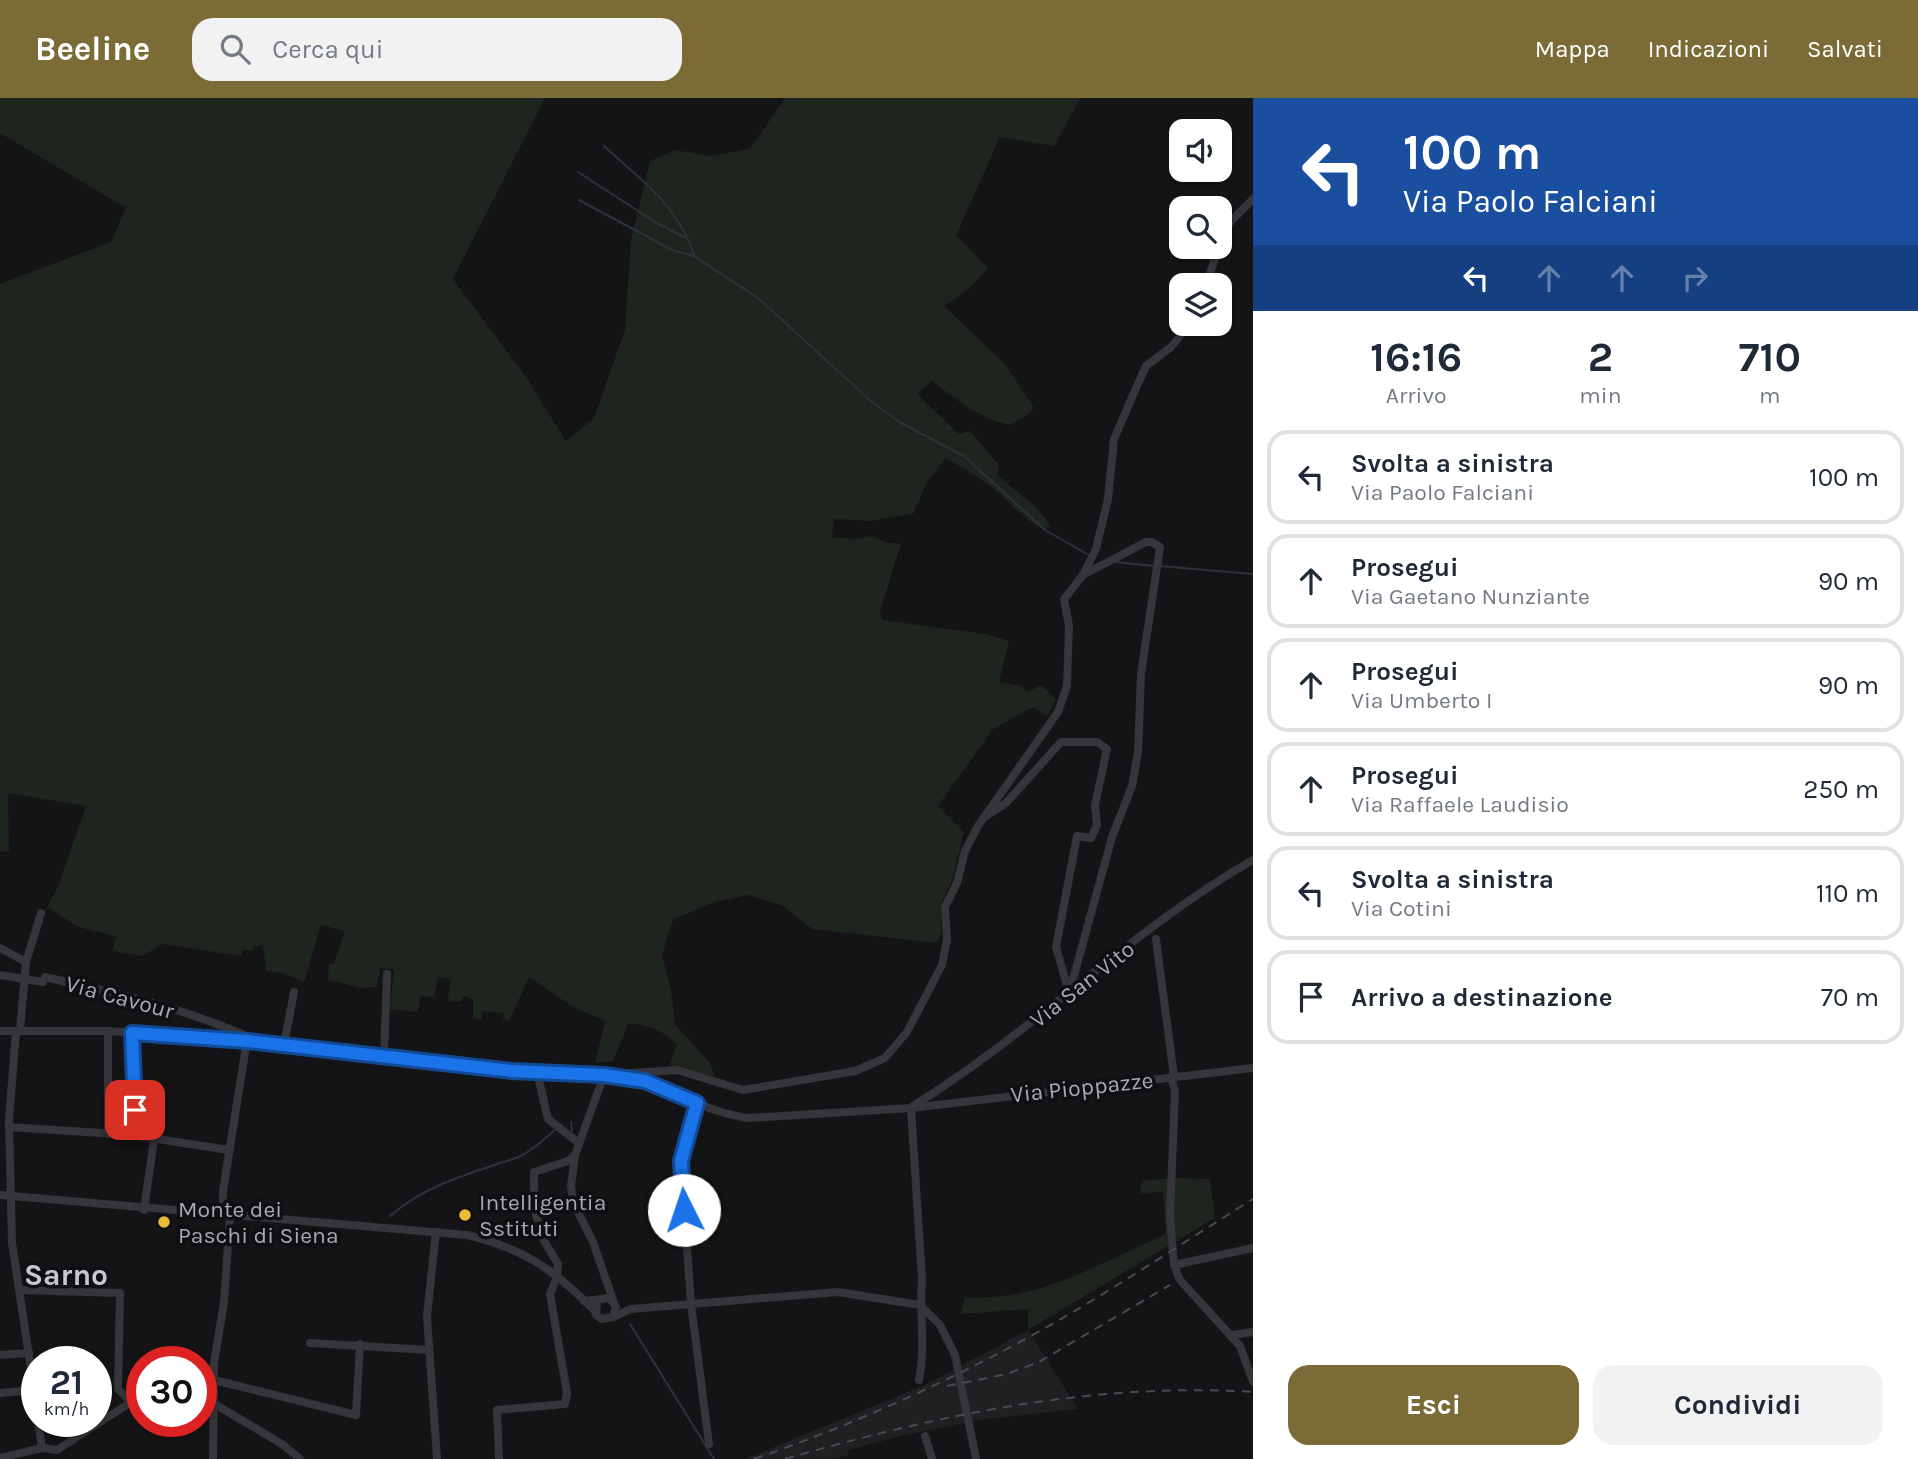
<!DOCTYPE html>
<html lang="it">
<style>
body{margin:0;font-family:Karla,sans-serif;background:#f2f2f3;color:#1f2937;height:100vh;display:flex;flex-direction:column;font-size:26px;white-space:nowrap}
*{box-sizing:border-box;margin:0}
p{font-size:23px;color:#747a83}
.icon{flex:none;width:38px;height:38px;fill:none;stroke:currentColor;stroke-width:2;stroke-linecap:round;stroke-linejoin:round}
.map{position:relative;flex:1;overflow:hidden}
.panel{display:flex;flex-direction:column;background:#fff;width:665px}
.panel>*{flex:none}
.top-card{background:#1a4fa0;color:#fff;overflow:hidden}
.tools{position:absolute;left:1169px;top:21px;display:grid;gap:14px}
.tools a{display:grid;place-items:center;width:63px;height:63px;border-radius:14px;background:#fff;box-shadow:0 2px 5px #0004;font-size:35px}
.speed{position:absolute;left:21px;top:1248px;display:flex;gap:14px;font-size:35px;font-weight:700;text-align:center}
.speed>*{display:grid;place-content:center;width:91px;height:91px;border-radius:50%;background:#fff;box-shadow:0 2px 5px #0004;line-height:1}
.speed small{font-size:18px;font-weight:400}
.speed .limit{border:10px solid #d22;background:#fff;color:#111}
.pin{position:absolute;display:grid;place-items:center;width:60px;height:60px;color:#fff;margin:-30px;border-radius:14px;box-shadow:0 4px 10px #0006}
.me{position:absolute;width:77px;margin:-38px;rotate:356deg;stroke-linejoin:round;filter:drop-shadow(0 0 5px #0008)}
.turn{display:flex;align-items:center;gap:24px;height:147px;padding:0 35px;font-size:32px}
.turn .icon{width:91px;height:91px;stroke-width:2.5}
.turn b{display:block;font-size:49px;line-height:60px}
.lanes{display:flex;align-items:center;height:66px;padding:0 35px;background:#0003;justify-content:center;gap:35px;direction:ltr}
.lanes .off{opacity:.35}
.eta{display:flex;justify-content:space-evenly;align-items:center;height:119px;text-align:center}
.eta b{font-size:42px;font-weight:700;line-height:49px}
.cta{display:flex;gap:14px;margin-top:auto;padding:14px 35px}
.cta a{flex:1;height:80px;border-radius:21px;background:#7a6b37;color:#fff;font-size:28px;font-weight:700;line-height:80px;text-align:center}
.cta a+a{background:#f2f2f3;color:#1f2937}
ul{padding:0;list-style:none}
li{display:flex;align-items:center;gap:21px;height:94px;margin:0 14px 10px;padding:0 21px;border:4px solid #e0e1e3;border-radius:21px}
li div{flex:1}
li b{display:block;font-size:26px}
li em{font-style:normal}
header{display:flex;align-items:center;gap:42px;box-sizing:border-box;height:98px;padding:0 35px;background:#7a6b37;color:#fff}
header strong{font-size:33px}
nav{display:flex;gap:38px;margin-inline-start:auto;font-size:24px}
.search{width:490px;height:63px;background:#f2f2f3;display:flex;align-items:center;gap:18px;box-sizing:border-box;padding:0 24px;border-radius:21px;color:#747a83;font-size:26px}
main{display:flex;flex:1;min-height:0}
.map>svg:first-child{display:block}
.built{fill:#201f22}
.green{fill:#1e251f}
.lines{fill:none;stroke-linecap:round;stroke-linejoin:round}
.stream{stroke:#2c333a;stroke-width:2}
.minor{stroke:#35353a;stroke-width:8}
.rail{stroke:#4a4b51;stroke-width:2;stroke-dasharray:9 7;stroke-linecap:butt}
.route-casing{stroke:#114b97;stroke-width:18}
.route{stroke:#1a73e8;stroke-width:12}
.poi-dot{fill:#eabc36;stroke:#0f0e10;stroke-width:2.5}
.labels{text-anchor:middle;stroke-width:7;stroke-linejoin:round;paint-order:stroke}
.street-label{font-size:23px;fill:#a6a9b5;stroke:#0f0e10}
.poi-label{font-size:23px;fill:#a6a9b5;stroke:#0f0e10;text-anchor:start}
.district-label{font-size:30px;font-weight:bold;fill:#c6c8d1;stroke:#0f0e10}
</style>
<header>
<strong>Beeline</strong>
<div class="search"><svg class="icon" aria-label="search" viewBox="0 0 24 24"><circle cx="10" cy="10" r="6"/><path d="M15 15l6 6"/></svg>Cerca qui</div>
<nav><a>Mappa</a><a>Indicazioni</a><a>Salvati</a></nav>
</header>
<main>
<div class="map">
<svg width="1253" height="1361" viewBox="0 0 1253 1361">
<rect width="100%" height="100%" fill="#141315"/>
<path class="built" d="M1028 1232 1078 1311 979 1322 901 1338 848 1352V1357L834 1361H745L925 1287Z"/>
<g class="green">
<path d="M0 0H545L453 181 524 276 566 343 594 320 625 232 631 142 650 63 675 52 710 58 750 51 785 0H1081L1054 48 1000 39 956 137 988 170 970 190 944 208 1005 266 1034 310 1029 316 1010 327C979 320 957 302 932 283L917 296 959 336 970 333 999 367 997 377 1036 409 1051 428 1045 432C1026 423 1017 411 1001 397 984 382 965 370 945 360L926 386 913 416 871 423 834 421 832 439 856 441 874 438 884 444 901 446 880 513 882 522 986 536 1009 543 999 584 1021 588 1028 594 1041 587 1056 601 1048 618 1033 609 993 631 938 708 964 734 952 782 941 806V835L936 845 812 831 783 808 748 797 714 804 673 822 662 857 671 892 675 926 708 963 716 979 670 967 677 946C661 932 649 926 628 926L613 963 595 965 605 923 573 909 529 879 509 923 503 922 504 915 482 913 481 922 473 920V901L463 898 461 904 448 902 450 881 438 879 434 899 421 898 418 914 390 911 394 872 380 870 377 889 361 890 328 882 329 866H334L345 833 321 827 304 884 282 875 266 873 263 846 254 849 253 853 243 852 241 858 162 846 143 858 112 853 116 838 78 829 47 809 58 789 86 708 8 695 9 754 0 753V186L111 144 126 110 0 35Z"/>
<path d="M1174 1080 1210 1081 1215 1120 1028 1232V1211L961 1216 965 1199C1041 1204 1099 1165 1166 1136L1163 1094 1140 1095 1141 1083Z"/>
</g>
<g class="lines">
<g class="stream">
<path d="M604 48C637 79 665 96 687 139"/>
<path d="M578 74 655 124 688 141 694 157"/>
<path d="M579 102 672 152 694 158 758 200 873 305 901 325 964 358 1045 432 1089 457"/>
<path d="M1115 464 1154 468"/>
<path d="M1160 468 1253 476"/>
<path d="M571 1024 572 1033"/>
<path d="M390 1118C427 1086 471 1075 516 1060 530 1055 544 1041 555 1032"/>
<path d="M630 1226 714 1361"/>
</g>
<g class="minor">
<path d="M1220 145 1231 123 1253 101"/>
<path d="M1206 187 1219 149"/>
<path d="M988 717 1006 705 1061 644H1097L1107 651 1095 707 1097 727 1091 740 1077 738 1056 849 1069 894"/>
<path d="M1156 841 1174 979"/>
<path d="M0 850 26 864"/>
<path d="M0 877 43 884 45 879C115 895 188 911 253 941"/>
<path d="M1069 896 1112 739 1132 688 1138 654 1141 576 1160 449 1152 444H1146L1083 477"/>
<path d="M20 932 26 864 41 815"/>
<path d="M0 933H108L247 942 512 973 604 977 677 972 743 992 855 973 885 960 907 934 942 867 947 842 945 809 957 785 965 753 978 728 1058 614 1067 588 1069 528 1064 501 1083 477 1096 451 1108 401 1114 341 1136 290 1146 268 1171 249 1190 226"/>
<path d="M16 933 9 1022 12 1145 37 1311"/>
<path d="M108 933V1036"/>
<path d="M132 935 135 1038"/>
<path d="M284 947 294 894"/>
<path d="M384 958 387 876"/>
<path d="M537 974 548 1021 579 1045"/>
<path d="M604 977 575 1057 571 1088 573 1104 593 1144 613 1202"/>
<path d="M621 979C666 986 704 1015 749 1020L911 1010 1253 970"/>
<path d="M1171 979 1175 993 1170 1118 1174 1167 1180 1182 1240 1248 1253 1284"/>
<path d="M697 1005 681 1063 691 1206 709 1346"/>
<path d="M913 1008C1032 935 1132 831 1253 762"/>
<path d="M911 1010 922 1181C919 1215 926 1248 919 1282"/>
<path d="M9 1029 132 1037 229 1052"/>
<path d="M0 1097 467 1137C523 1150 555 1172 595 1213"/>
<path d="M144 1112 154 1041"/>
<path d="M223 1117V1093L247 942"/>
<path d="M436 1134 427 1218 437 1361"/>
<path d="M1174 1167 1253 1150"/>
<path d="M19 1192 120 1195 118 1291 130 1303"/>
<path d="M584 1203 610 1200 616 1209 613 1219 602 1221 596 1217 597 1203"/>
<path d="M920 1207 940 1227 955 1257 976 1361"/>
<path d="M613 1219 631 1211 838 1194 920 1207"/>
<path d="M1232 1237 1253 1234"/>
<path d="M310 1245 429 1252"/>
<path d="M0 1257 29 1255"/>
<path d="M214 1282 356 1317 360 1246"/>
<path d="M0 1295 34 1292"/>
<path d="M201 1298 282 1346 300 1361"/>
<path d="M38 1323 42 1350"/>
<path d="M925 1338 932 1361"/>
<path d="M0 1360 42 1350 57 1352 142 1297"/>
<path d="M213 1361 214 1265 224 1204 230 1118"/>
<path d="M499 1361 497 1312 565 1306 567 1295 550 1196 557 1179 558 1166 540 1136 534 1105V1074L568 1063 575 1057"/>
</g>
<g class="rail">
<path d="M947 1288 1007 1276 1039 1264 1170 1187"/>
<path d="M754 1361C858 1325 959 1279 1054 1225 1122 1186 1187 1142 1253 1101"/>
<path d="M785 1361C937 1317 1093 1284 1253 1294"/>
</g>
</g>
<g class="lines">
<g class="route-casing">
<path id="route" d="M135 1012 132 935 247 943 512 973 604 977 645 983 697 1005 681 1063 684 1112"/>
</g>
<use href="#route" class="route"/>
</g>
<g class="poi-dot">
<circle cx="465" cy="1117" r="7"/>
<circle cx="164" cy="1124" r="7"/>
</g>
<g class="labels">
<g class="street-label">
<text transform="translate(1082 886) rotate(-38)" y="8">Via San Vito</text>
<text transform="translate(120 899) rotate(15)" y="8">Via Cavour</text>
<text transform="translate(1082 989) rotate(-6)" y="8">Via Pioppazze</text>
</g>
<g class="poi-label">
<text x="479" y="1112">Intelligentia<tspan x="479" dy="26">Sstituti</tspan></text>
<text x="178" y="1119">Monte dei<tspan x="178" dy="26">Paschi di Siena</tspan></text>
</g>
<g class="district-label">
<text x="66" y="1187">Sarno</text>
</g>
</g>
</svg>
<div class="tools">
<a><svg class="icon" aria-label="sound" viewBox="0 0 24 24"><path d="M4 9h4l5-4v14l-5-4H4zM17 9q2 3 0 6"/></svg></a>
<a><svg class="icon" aria-label="search" viewBox="0 0 24 24"><circle cx="10" cy="10" r="6"/><path d="M15 15l6 6"/></svg></a>
<a><svg class="icon" aria-label="layers" viewBox="0 0 24 24"><path d="M12 4l9 5-9 5-9-5zM3 14l9 5 9-5"/></svg></a>
</div>
<div class="speed"><div>21<small>km/h</small></div><div class="limit">30</div></div>
<div class="pin" style="left:135px;top:1012px;background:#d93025"><svg class="icon" aria-label="arrive" viewBox="0 0 24 24"><path d="M6 21V4h12l-3 4 3 4H6"/></svg></div>
<svg class="me" style="left:684px;top:1112px" viewBox="-20 -20 40 40"><circle r="19" fill="#fff"/><path d="M0-13L10 11 0 6-10 11z" fill="#1a73e8"/></svg>
</div>
<section class="panel">
<div class="top-card">
<div class="turn"><svg class="icon" aria-label="left" viewBox="0 0 24 24"><path d="M17 20v-9H6M10 6l-5 5 5 5"/></svg><div><b>100 m</b>Via Paolo Falciani</div></div>
<div class="lanes"><svg class="icon" aria-label="left" viewBox="0 0 24 24"><path d="M17 20v-9H6M10 6l-5 5 5 5"/></svg><svg class="icon off" aria-label="ahead" viewBox="0 0 24 24"><path d="M12 20V5M6 11l6-6 6 6"/></svg><svg class="icon off" aria-label="ahead" viewBox="0 0 24 24"><path d="M12 20V5M6 11l6-6 6 6"/></svg><svg class="icon off" aria-label="right" viewBox="0 0 24 24"><path d="M7 20v-9h11M14 6l5 5-5 5"/></svg></div>
</div>
<div class="eta">
<div><b>16:16</b><p>Arrivo</p></div>
<div><b>2</b><p>min</p></div>
<div><b>710</b><p>m</p></div>
</div>
<ul>
<li><svg class="icon" aria-label="left" viewBox="0 0 24 24"><path d="M17 20v-9H6M10 6l-5 5 5 5"/></svg><div><b>Svolta a sinistra</b><p>Via Paolo Falciani</p></div><em>100 m</em></li>
<li><svg class="icon" aria-label="ahead" viewBox="0 0 24 24"><path d="M12 20V5M6 11l6-6 6 6"/></svg><div><b>Prosegui</b><p>Via Gaetano Nunziante</p></div><em>90 m</em></li>
<li><svg class="icon" aria-label="ahead" viewBox="0 0 24 24"><path d="M12 20V5M6 11l6-6 6 6"/></svg><div><b>Prosegui</b><p>Via Umberto I</p></div><em>90 m</em></li>
<li><svg class="icon" aria-label="ahead" viewBox="0 0 24 24"><path d="M12 20V5M6 11l6-6 6 6"/></svg><div><b>Prosegui</b><p>Via Raffaele Laudisio</p></div><em>250 m</em></li>
<li><svg class="icon" aria-label="left" viewBox="0 0 24 24"><path d="M17 20v-9H6M10 6l-5 5 5 5"/></svg><div><b>Svolta a sinistra</b><p>Via Cotini</p></div><em>110 m</em></li>
<li><svg class="icon" aria-label="arrive" viewBox="0 0 24 24"><path d="M6 21V4h12l-3 4 3 4H6"/></svg><div><b>Arrivo a destinazione</b></div><em>70 m</em></li>
</ul>
<div class="cta"><a>Esci</a><a>Condividi</a></div>
</section>
</main>
